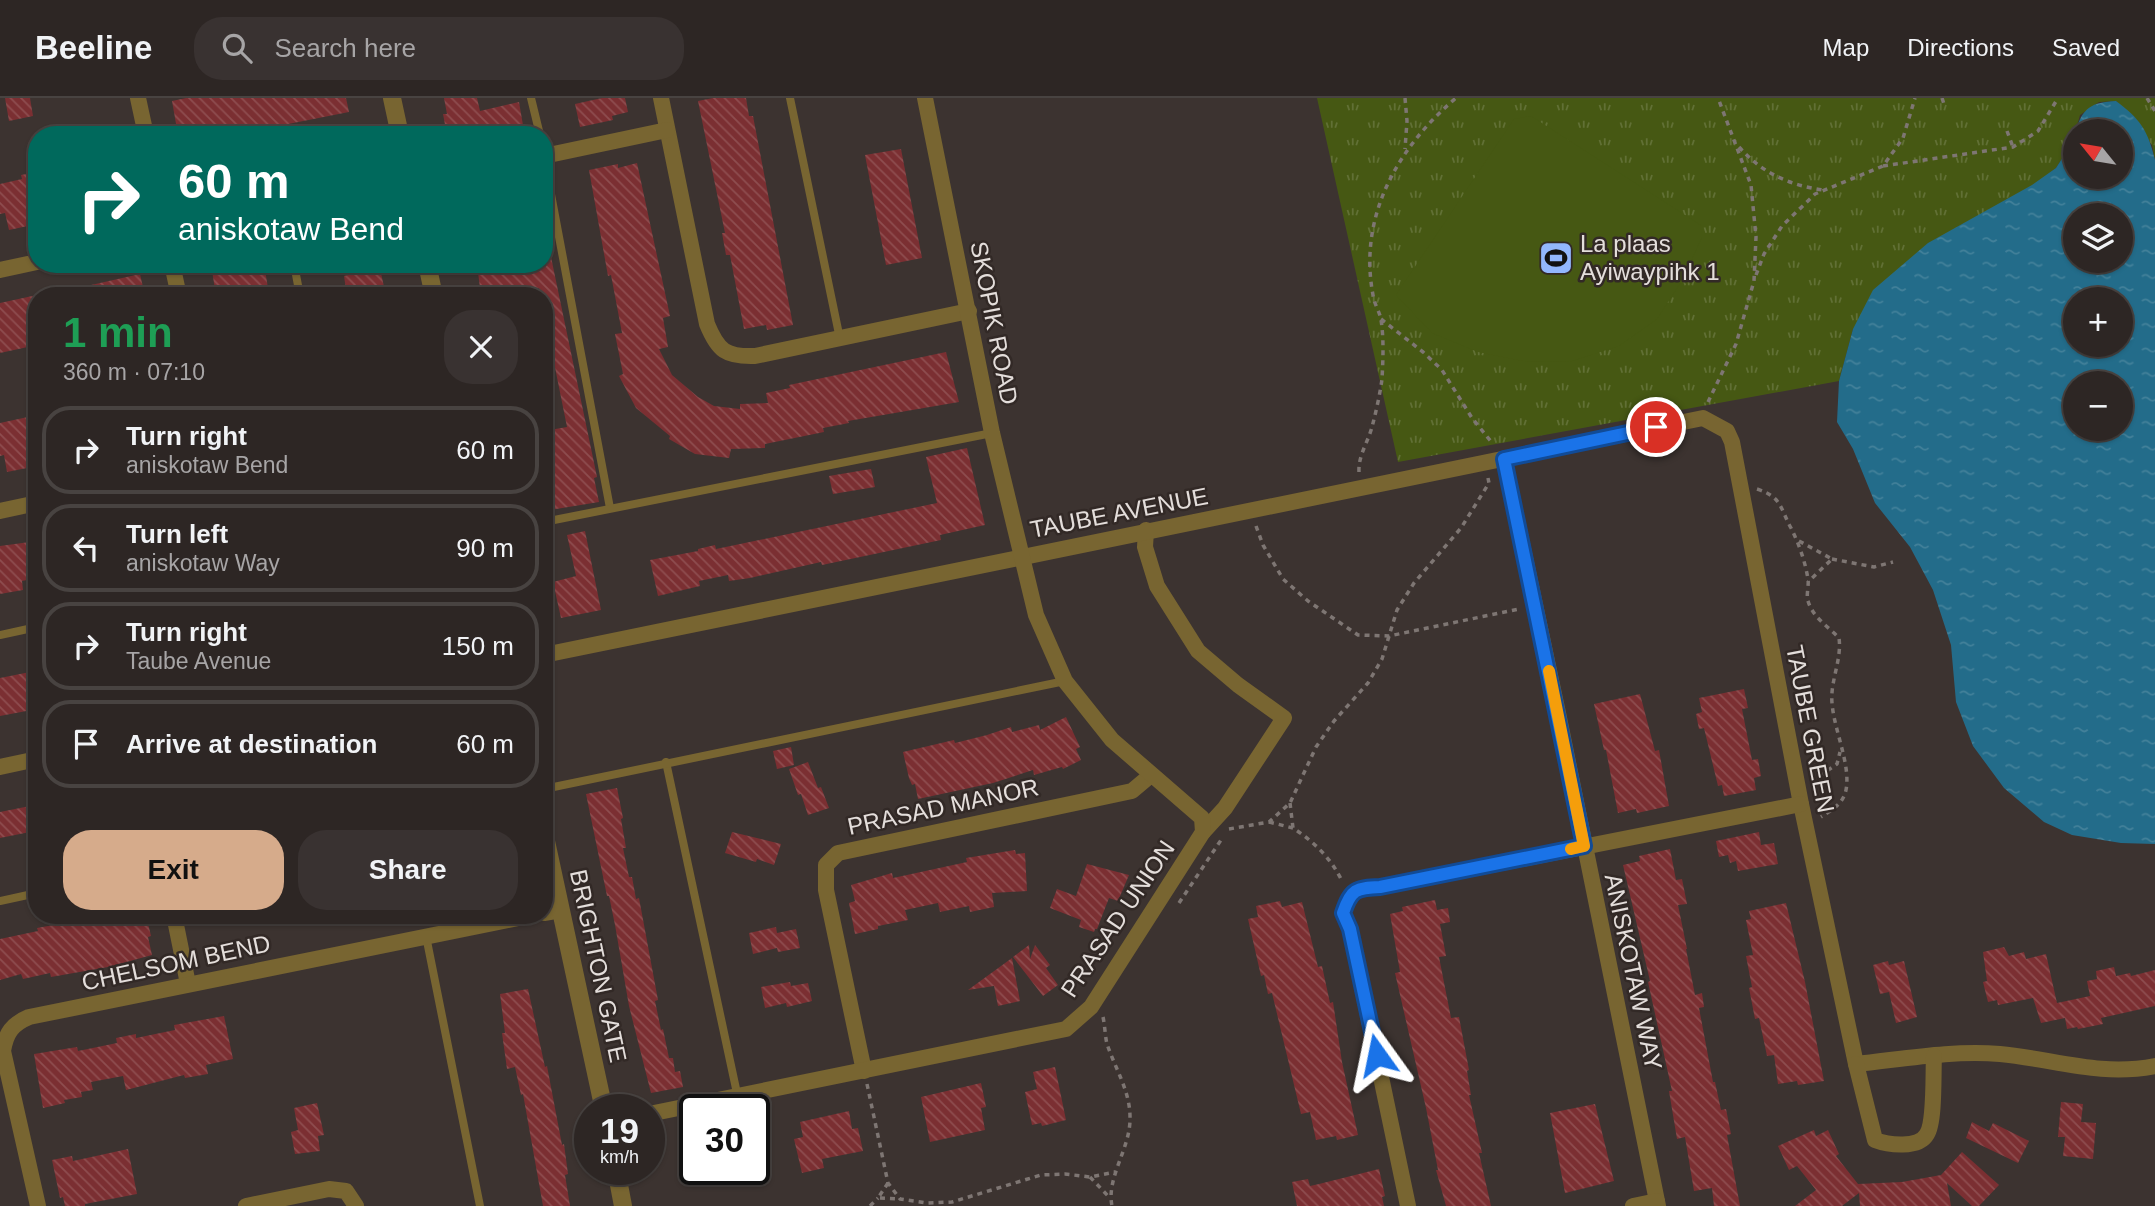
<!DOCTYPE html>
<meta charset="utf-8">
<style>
body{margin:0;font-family:Arial,sans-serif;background:#393231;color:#f1f3f6;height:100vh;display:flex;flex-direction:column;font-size:26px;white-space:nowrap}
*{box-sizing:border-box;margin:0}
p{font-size:23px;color:#a7a5a6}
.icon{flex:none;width:38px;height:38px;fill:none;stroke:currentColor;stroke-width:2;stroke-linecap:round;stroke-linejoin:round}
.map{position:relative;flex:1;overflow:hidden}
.drawer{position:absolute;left:28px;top:189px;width:525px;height:637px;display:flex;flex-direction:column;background:#2d2624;border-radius:28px;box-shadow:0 2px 5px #0004,0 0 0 2px #484341}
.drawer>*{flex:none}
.hud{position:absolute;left:28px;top:28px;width:525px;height:147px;border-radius:28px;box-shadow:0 2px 5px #0004,0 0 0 2px #484341;background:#00695c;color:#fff;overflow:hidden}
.needle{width:46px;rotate:300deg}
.tools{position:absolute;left:2063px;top:21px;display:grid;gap:14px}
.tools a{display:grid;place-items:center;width:70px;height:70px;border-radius:50%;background:#2d2624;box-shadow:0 2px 5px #0004,0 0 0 2px #484341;font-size:35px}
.speed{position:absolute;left:574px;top:996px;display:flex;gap:14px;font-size:35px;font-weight:700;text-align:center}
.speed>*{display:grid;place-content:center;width:91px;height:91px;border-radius:50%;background:#2d2624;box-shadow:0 2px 5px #0004,0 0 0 2px #484341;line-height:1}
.speed small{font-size:18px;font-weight:400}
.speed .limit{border:4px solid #111;border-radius:10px;background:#fff;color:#111}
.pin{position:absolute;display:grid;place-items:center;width:60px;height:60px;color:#fff;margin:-30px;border:4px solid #fff;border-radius:50%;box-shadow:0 2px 7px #0007}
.me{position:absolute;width:77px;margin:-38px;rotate:348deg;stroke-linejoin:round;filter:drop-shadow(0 0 5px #0008)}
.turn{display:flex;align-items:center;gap:24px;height:147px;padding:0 35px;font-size:32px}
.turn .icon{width:91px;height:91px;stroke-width:2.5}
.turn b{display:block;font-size:49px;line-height:60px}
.round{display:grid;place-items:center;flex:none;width:74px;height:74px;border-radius:28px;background:#393231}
.summary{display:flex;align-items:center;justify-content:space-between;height:119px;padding:0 35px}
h1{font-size:42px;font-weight:700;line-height:52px;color:#1e9e55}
.primary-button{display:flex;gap:14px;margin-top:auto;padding:14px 35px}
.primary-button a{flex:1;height:80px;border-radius:28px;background:#d6ab8b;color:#111;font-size:28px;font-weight:700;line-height:80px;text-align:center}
.primary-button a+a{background:#393231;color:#f1f3f6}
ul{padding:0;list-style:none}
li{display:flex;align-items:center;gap:21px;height:88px;margin:0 14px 10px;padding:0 21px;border:4px solid #484341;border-radius:28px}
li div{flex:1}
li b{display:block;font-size:26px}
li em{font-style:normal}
header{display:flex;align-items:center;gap:42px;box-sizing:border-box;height:98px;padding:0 35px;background:#2d2624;border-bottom:2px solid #484341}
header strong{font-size:33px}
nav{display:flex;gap:38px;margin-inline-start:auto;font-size:24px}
.search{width:490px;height:63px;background:#393231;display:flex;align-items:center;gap:18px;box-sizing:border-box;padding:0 24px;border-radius:28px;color:#a7a5a6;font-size:26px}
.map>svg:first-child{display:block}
.grass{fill:url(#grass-tufts)}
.pitch{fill:#465813}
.water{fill:url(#water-ripples);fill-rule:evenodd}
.building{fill:url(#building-back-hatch)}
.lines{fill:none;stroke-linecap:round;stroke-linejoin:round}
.path{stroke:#7e7673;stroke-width:3.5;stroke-dasharray:5 5;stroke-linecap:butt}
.service{stroke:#786531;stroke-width:8}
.minor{stroke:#786531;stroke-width:16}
.tertiary{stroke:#786531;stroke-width:18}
.route-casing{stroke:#114b97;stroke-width:18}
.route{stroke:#1a73e8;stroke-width:12}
.slow{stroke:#f59e0b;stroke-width:12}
.labels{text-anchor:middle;stroke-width:5;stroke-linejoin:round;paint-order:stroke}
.poi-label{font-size:24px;fill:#e4dedb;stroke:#322926;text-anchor:start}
.street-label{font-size:24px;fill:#e4dedb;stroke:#322926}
</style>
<header>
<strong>Beeline</strong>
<div class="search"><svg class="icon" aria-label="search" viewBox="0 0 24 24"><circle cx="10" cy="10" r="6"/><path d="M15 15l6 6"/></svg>Search here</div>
<nav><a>Map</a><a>Directions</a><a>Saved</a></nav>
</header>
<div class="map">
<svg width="2155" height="1108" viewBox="0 0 2155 1108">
<defs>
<pattern id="grass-tufts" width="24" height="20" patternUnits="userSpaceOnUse" patternTransform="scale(1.75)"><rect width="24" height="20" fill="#465813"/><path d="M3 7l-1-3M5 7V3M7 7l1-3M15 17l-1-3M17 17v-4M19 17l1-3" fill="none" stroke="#617035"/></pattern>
<pattern id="water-ripples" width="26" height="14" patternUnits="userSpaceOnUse" patternTransform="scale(1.75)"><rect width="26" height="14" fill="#236c8a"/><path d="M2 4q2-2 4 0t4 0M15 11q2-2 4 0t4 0" fill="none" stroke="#43819a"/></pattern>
<pattern id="building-back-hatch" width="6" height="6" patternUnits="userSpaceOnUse" patternTransform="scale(1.75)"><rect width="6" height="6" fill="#7b2f32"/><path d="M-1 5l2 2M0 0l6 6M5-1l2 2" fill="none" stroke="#8e4d4f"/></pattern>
</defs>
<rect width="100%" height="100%" fill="#3c3330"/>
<path class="grass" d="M1317 0H2155V62L2152 47 2116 3 2099 4 2080 17 2072 45 2056 70 1853 231 1839 283 1398 364Z"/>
<path class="pitch" d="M1531 18 1702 128V139L1683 181 1657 221 1619 248 1569 264 1523 263 1478 254 1432 235 1396 197 1514 21Z"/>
<path class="water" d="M2116 3C2140 21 2148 32 2155 62V746L2121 745 2072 737 2044 724 2004 690 1973 648 1956 604 1951 547 1933 492 1910 449 1875 405 1853 351 1837 324 1839 283 1853 231 1873 192 1928 145 2032 87 2056 70 2072 45 2076 34V79H2121V33H2076C2082 10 2092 4 2116 3ZM2076 117H2121V163H2076ZM2076 201H2121V247H2076ZM2076 285H2121V331H2076Z"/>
<g class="building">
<path d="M5 0H30L33 18 9 23Z"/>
<path d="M186 0H346L349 14 232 37H178L172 3Z"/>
<path d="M444 0H477L480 13 519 4 524 33 504 37H447L443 16H447Z"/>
<path d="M602 0H625L628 14 612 18 613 22 580 29 575 6Z"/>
<path d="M713 0H746L749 18H753L793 227 767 232 766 227 744 231 730 157H726L722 135H725L698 3Z"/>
<path d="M901 51 922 160 886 167 865 57Z"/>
<path d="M637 65 670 218 663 220 668 249 659 251 672 277 698 299 714 308 740 311V306L768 305 766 295 790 290 789 287 946 254 959 304 848 323 849 325 823 330 824 334 765 346V350L731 351 729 360 695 356 669 341 670 338 636 310 619 278 623 276 615 236 622 235 611 177 608 178 589 72 618 66V70Z"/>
<path d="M37 74V126L9 132 5 115 0 116V86L22 81 21 77Z"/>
<path d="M544 159H551L597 379 594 380 599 404 544 413V333L567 329 544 215V198H540L539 190 508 198H481L477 166H507L510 173 544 166Z"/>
<path d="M211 166H264L269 196 216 198Z"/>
<path d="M361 166H379L386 198H347L344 178 362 174Z"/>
<path d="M140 176 145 198H70L69 192Z"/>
<path d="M37 197V247L0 255V205Z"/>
<path d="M37 317V368L7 374 4 357 0 358V325Z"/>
<path d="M967 350 985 427 940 437 941 442 822 467 821 464 750 480 729 483 728 477 699 483 700 488 658 498 650 462 698 453V451L715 447 716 451 937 405 926 359Z"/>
<path d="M871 371 875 389 833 396 829 378Z"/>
<path d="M585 433 601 512 561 520 553 484 576 478 567 437Z"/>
<path d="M37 443V480L22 483 23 492 0 496V448Z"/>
<path d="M30 574 33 590 37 589V611L0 618V580Z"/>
<path d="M1744 591 1748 610 1742 611 1752 662 1758 661 1761 678 1754 680 1756 692 1724 698 1722 687 1718 688 1704 630 1699 631 1696 616 1702 614 1699 600Z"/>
<path d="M1640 596 1655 653 1659 652 1669 708 1637 715 1636 711 1618 715 1606 652H1604L1594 606Z"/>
<path d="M1066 619 1080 649 1076 651 1081 662 1063 671 1062 669 1034 677 1033 672 993 685 918 701 915 686 912 687 909 680 903 654 954 642 955 645 987 637 1011 629 1012 634 1039 627 1040 632Z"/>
<path d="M791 649 794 667 777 671 773 653Z"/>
<path d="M808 664 818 690 821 689 829 710 808 717 801 696 798 697 789 671Z"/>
<path d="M617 690 623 720 621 721 626 750H623L629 779H632L636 801 639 800 658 902 655 903 661 932 663 931 669 960H673L675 974 680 973 683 989 651 995 629 908 615 827 609 798H607L586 696Z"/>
<path d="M30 708 35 733 0 740V714Z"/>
<path d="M732 734 781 746 774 767 757 761 756 764 725 755Z"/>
<path d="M1759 734 1761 747 1774 745 1778 766 1738 773 1736 763 1730 765 1728 757 1719 759 1716 743Z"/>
<path d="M1670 751 1676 782 1682 781 1687 806 1678 807 1687 851H1686L1695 897 1702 895 1704 909 1699 910 1713 984H1715L1721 1012 1726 1011 1731 1036 1727 1037 1740 1108H1714L1712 1090 1694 1093 1685 1039 1677 1041 1669 993H1672L1648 884 1650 883 1623 767 1640 763 1639 758Z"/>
<path d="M1015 752 1016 756 1025 755 1027 793 992 795 994 809 970 814 969 808 940 814 938 805 905 812 908 822 878 828V831L855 836 849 805 855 803 851 787 892 775 893 780 967 764 966 760Z"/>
<path d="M1087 766 1129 777 1118 803 1109 800 1097 831H1095L1094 834 1079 829 1081 822 1050 810 1057 791 1076 798Z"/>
<path d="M1435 802 1437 812 1448 810 1450 824 1440 826 1446 858 1439 859 1451 920 1459 919 1469 972 1467 973 1471 997H1469L1482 1055H1479L1491 1108H1446L1436 1072H1438L1426 1010 1395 875 1400 874 1390 816 1403 813 1402 809Z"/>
<path d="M1280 803 1282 809 1302 804 1318 869 1322 868 1330 905 1333 904 1342 964 1358 1037 1337 1042 1336 1038 1316 1042 1310 1014 1301 1016 1272 895 1268 896 1264 877 1261 878 1248 821 1258 819 1256 808Z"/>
<path d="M1786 805 1805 884 1824 983 1798 987 1797 983 1778 986 1774 957 1767 958 1759 920 1755 921 1749 890 1752 889 1746 858 1753 857 1746 822 1751 821 1749 813Z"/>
<path d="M131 817H146L151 838 148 839 152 857 108 869 51 879 50 875 23 881 21 876 0 882V841L38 833 37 830 92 820 93 826Z"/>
<path d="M776 829 777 835 796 831 800 850 778 854 777 850 753 856 749 835Z"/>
<path d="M1029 847 1030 861 1035 847 1050 867 1046 870 1058 887 1043 898 1013 859Z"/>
<path d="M2004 849 2009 858 2024 854 2026 861 2046 856 2057 905 2090 898 2087 883 2097 881 2096 873 2114 869 2116 878 2130 875 2131 878 2155 872V908L2101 920 2103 926 2078 931 2077 929 2067 931 2065 920 2041 925 2033 900 1998 907 1997 902 1988 904 1983 884 1987 883 1983 854Z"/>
<path d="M1012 860 1020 903 998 908 994 888 968 892Z"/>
<path d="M1888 863 1889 867 1904 863 1917 919 1896 925 1889 894 1880 896 1873 867Z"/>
<path d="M790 884 791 888 808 885 812 903 787 909 786 905 765 910 761 889Z"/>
<path d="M528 891 545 969 547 968 562 1047 564 1046 568 1076 565 1077 570 1108H543L523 996 521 997 515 969 507 971 502 935H505L500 896Z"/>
<path d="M224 918 233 961 206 967 208 976 185 980 184 977 126 992 123 978 91 984 93 992 81 994 82 999 64 1002 65 1005 43 1010 34 956 77 949 78 953 117 945 116 940 136 936V940L175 932 174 927Z"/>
<path d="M1055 969 1066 1022 1042 1028 1041 1025 1032 1027 1025 994 1037 991 1033 974Z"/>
<path d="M981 985 986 1009 981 1010 985 1032 930 1044 921 999Z"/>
<path d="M2061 1004 2083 1006 2081 1024 2096 1025 2093 1061 2063 1058 2065 1039H2058Z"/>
<path d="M317 1005 324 1037 318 1038 320 1053 295 1056 291 1034 298 1032 294 1010Z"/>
<path d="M1595 1006 1614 1083 1565 1095 1550 1015Z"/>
<path d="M849 1013 852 1031 858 1030 863 1053 822 1061 824 1070 802 1075 794 1041 803 1039 800 1024Z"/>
<path d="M1972 1024 1989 1033 1993 1025 2029 1043 2018 1065 1966 1040Z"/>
<path d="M1814 1032 1816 1038 1828 1032 1839 1056 1836 1058 1858 1086 1902 1084 1941 1077 1962 1054 1999 1087 1979 1108H1972L1947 1085 1951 1108H1860L1859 1095 1842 1108H1795L1816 1092 1797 1068 1789 1072 1778 1048Z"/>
<path d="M128 1051 137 1096 85 1106V1108H65L63 1099 60 1100 52 1062 72 1058 73 1063Z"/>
<path d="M1379 1071 1385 1098 1382 1099 1384 1108H1297L1292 1084 1308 1081 1310 1088 1319 1086Z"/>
</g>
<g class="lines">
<g class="path">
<path d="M1405 0 1407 23 1405 51"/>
<path d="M1942 0 1944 6"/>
<path d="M2147 0 2155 13"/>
<path d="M2007 33 2013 49"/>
<path d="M1739 49C1762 75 1789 87 1823 92"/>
<path d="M1883 68 2013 49 2038 33 2058 0"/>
<path d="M1756 177 1764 156 1782 128 1815 96 1883 68 1903 40 1915 0"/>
<path d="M1381 221 1423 254 1442 272 1472 320 1493 346"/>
<path d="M1708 304 1736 246 1754 183 1756 139 1751 87 1718 0"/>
<path d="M1359 374C1358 358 1368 344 1372 329 1376 314 1380 296 1382 281 1383 263 1384 240 1381 222 1380 214 1374 206 1373 197 1358 118 1398 49 1456 0"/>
<path d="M1757 391C1782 399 1780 410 1791 430 1799 446 1805 463 1808 481 1809 488 1806 497 1808 503 1813 520 1829 529 1839 540 1842 562 1830 583 1832 605 1834 632 1851 667 1846 692 1843 706 1832 712 1821 719"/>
<path d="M1256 428 1263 447 1283 481 1308 503 1358 537 1389 538 1519 511"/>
<path d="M1799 443 1832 461 1808 484"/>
<path d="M1832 461 1874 469 1893 464"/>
<path d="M1811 684 1837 666 1840 654"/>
<path d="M1290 705 1293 730C1314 744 1331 760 1342 783"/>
<path d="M1269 724 1293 730"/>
<path d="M1229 731 1269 724 1290 705 1316 649 1334 623 1368 585 1382 561 1397 512 1414 485 1461 430 1489 385 1488 380"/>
<path d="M1179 805 1223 739"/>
<path d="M1103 919C1105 928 1105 938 1107 946 1115 970 1130 993 1130 1019 1131 1050 1106 1079 1112 1108"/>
<path d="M867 986 888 1085 900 1101 927 1105 952 1104 1041 1077 1065 1076 1090 1079 1115 1074"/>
<path d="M1090 1079 1110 1100"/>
<path d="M888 1085 878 1100 899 1101"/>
<path d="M870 1108 878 1100"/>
</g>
<g class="service">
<path d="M531 0 540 37"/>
<path d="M790 0 840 241"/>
<path d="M544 59 610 410"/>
<path d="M294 166 300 198"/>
<path d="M544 424 992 335"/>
<path d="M0 537 37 529"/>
<path d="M666 664 738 1000"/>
<path d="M544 691 1065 583"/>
<path d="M0 803 37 795"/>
<path d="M426 838 480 1108"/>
</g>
<g class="minor">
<path d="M138 0 146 37"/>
<path d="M661 0 707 226C718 253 726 259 755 258L969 213"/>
<path d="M544 58 667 32"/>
<path d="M172 166 179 198"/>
<path d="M0 172 37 164"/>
<path d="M1504 361 1558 615 1658 1108"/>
<path d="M0 413 37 405"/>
<path d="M1146 432 1145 449 1157 488 1198 553 1238 587 1284 620 1225 710 1203 734"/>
<path d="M544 557 1703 320 1727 333 1732 344 1801 706 1856 966C1904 961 1952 952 2000 956 2054 961 2100 979 2155 968"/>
<path d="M0 669 37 661"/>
<path d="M544 815 561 812"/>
<path d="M174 817 188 886"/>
<path d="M1856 966 1875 1042C1888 1047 1919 1051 1927 1036 1935 1024 1933 975 1934 958"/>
<path d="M864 973 826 792V767L838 755 1132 693 1151 677"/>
<path d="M649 1016 1066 931 1091 909 1203 734 1202 720 1112 642 1065 583 1036 517 992 335 925 0"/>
<path d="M38 1108 3 953C6 935 12 926 29 919L533 817"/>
<path d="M246 1108 329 1091 346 1093 356 1108"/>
<path d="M1408 1108 1350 831 1343 815C1351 791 1356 790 1380 789L1801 706"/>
<path d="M1633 1108 1657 1103"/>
</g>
<g class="tertiary">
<path d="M392 0 400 37"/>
<path d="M427 166 434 198"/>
<path d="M544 734 604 1012"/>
<path d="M616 1071 623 1108"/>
</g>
</g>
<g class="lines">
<g class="route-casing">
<path id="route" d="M1377 957 1350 831 1343 815C1351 791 1356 790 1380 789L1584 748 1504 361 1656 329"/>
</g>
<use href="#route" class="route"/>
<path class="slow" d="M1549 573 1584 748 1571 751"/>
</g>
<defs>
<g id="stadium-square" transform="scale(1.75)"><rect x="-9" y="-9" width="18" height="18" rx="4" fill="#92b7fd" stroke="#322926"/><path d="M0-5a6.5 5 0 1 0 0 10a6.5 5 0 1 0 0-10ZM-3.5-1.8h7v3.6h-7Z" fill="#111"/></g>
</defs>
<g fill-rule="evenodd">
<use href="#stadium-square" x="1556" y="160"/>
</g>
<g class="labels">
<g class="poi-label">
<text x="1580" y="154">La plaas<tspan x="1580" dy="28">Ayiwaypihk 1</tspan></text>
</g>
<g class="street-label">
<text transform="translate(994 225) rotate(79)" y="8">SKOPIK ROAD</text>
<text transform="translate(1119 415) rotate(-11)" y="8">TAUBE AVENUE</text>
<text transform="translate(1810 631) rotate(79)" y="8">TAUBE GREEN</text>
<text transform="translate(943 709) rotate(-12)" y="8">PRASAD MANOR</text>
<text transform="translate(1118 821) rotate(-56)" y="8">PRASAD UNION</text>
<text transform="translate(176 865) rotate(-12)" y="8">CHELSOM BEND</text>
<text transform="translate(598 868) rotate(78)" y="8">BRIGHTON GATE</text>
<text transform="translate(1633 874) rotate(78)" y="8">ANISKOTAW WAY</text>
</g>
</g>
</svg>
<div class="tools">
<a><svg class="needle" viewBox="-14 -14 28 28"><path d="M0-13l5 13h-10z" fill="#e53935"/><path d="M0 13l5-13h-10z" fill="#a7a5a6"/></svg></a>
<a><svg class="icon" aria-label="layers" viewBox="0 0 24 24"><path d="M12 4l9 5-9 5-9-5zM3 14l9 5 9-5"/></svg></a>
<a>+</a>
<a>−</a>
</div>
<div class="speed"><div>19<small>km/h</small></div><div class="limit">30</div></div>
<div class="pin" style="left:1656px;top:329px;background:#d93025"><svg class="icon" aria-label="arrive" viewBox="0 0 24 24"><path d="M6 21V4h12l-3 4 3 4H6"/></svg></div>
<svg class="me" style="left:1377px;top:957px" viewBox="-20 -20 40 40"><path d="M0-17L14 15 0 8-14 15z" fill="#1a73e8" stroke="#fff" stroke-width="4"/></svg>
<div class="hud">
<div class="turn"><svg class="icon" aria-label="right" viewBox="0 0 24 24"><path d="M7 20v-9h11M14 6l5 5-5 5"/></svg><div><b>60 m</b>aniskotaw Bend</div></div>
</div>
<section class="drawer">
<div class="summary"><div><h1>1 min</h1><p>360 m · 07:10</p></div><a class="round"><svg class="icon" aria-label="close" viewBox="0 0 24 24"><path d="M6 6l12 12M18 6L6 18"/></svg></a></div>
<ul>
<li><svg class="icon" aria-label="right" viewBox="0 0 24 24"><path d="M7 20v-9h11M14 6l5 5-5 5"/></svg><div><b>Turn right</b><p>aniskotaw Bend</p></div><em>60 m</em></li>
<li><svg class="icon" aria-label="left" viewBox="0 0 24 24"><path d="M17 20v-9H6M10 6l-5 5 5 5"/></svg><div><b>Turn left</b><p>aniskotaw Way</p></div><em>90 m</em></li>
<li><svg class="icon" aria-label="right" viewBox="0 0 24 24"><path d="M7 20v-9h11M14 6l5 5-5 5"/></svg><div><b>Turn right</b><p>Taube Avenue</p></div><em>150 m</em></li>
<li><svg class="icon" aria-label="arrive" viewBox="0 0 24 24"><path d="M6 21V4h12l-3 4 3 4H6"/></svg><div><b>Arrive at destination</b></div><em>60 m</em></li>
</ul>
<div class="primary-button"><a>Exit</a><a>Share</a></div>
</section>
</div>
